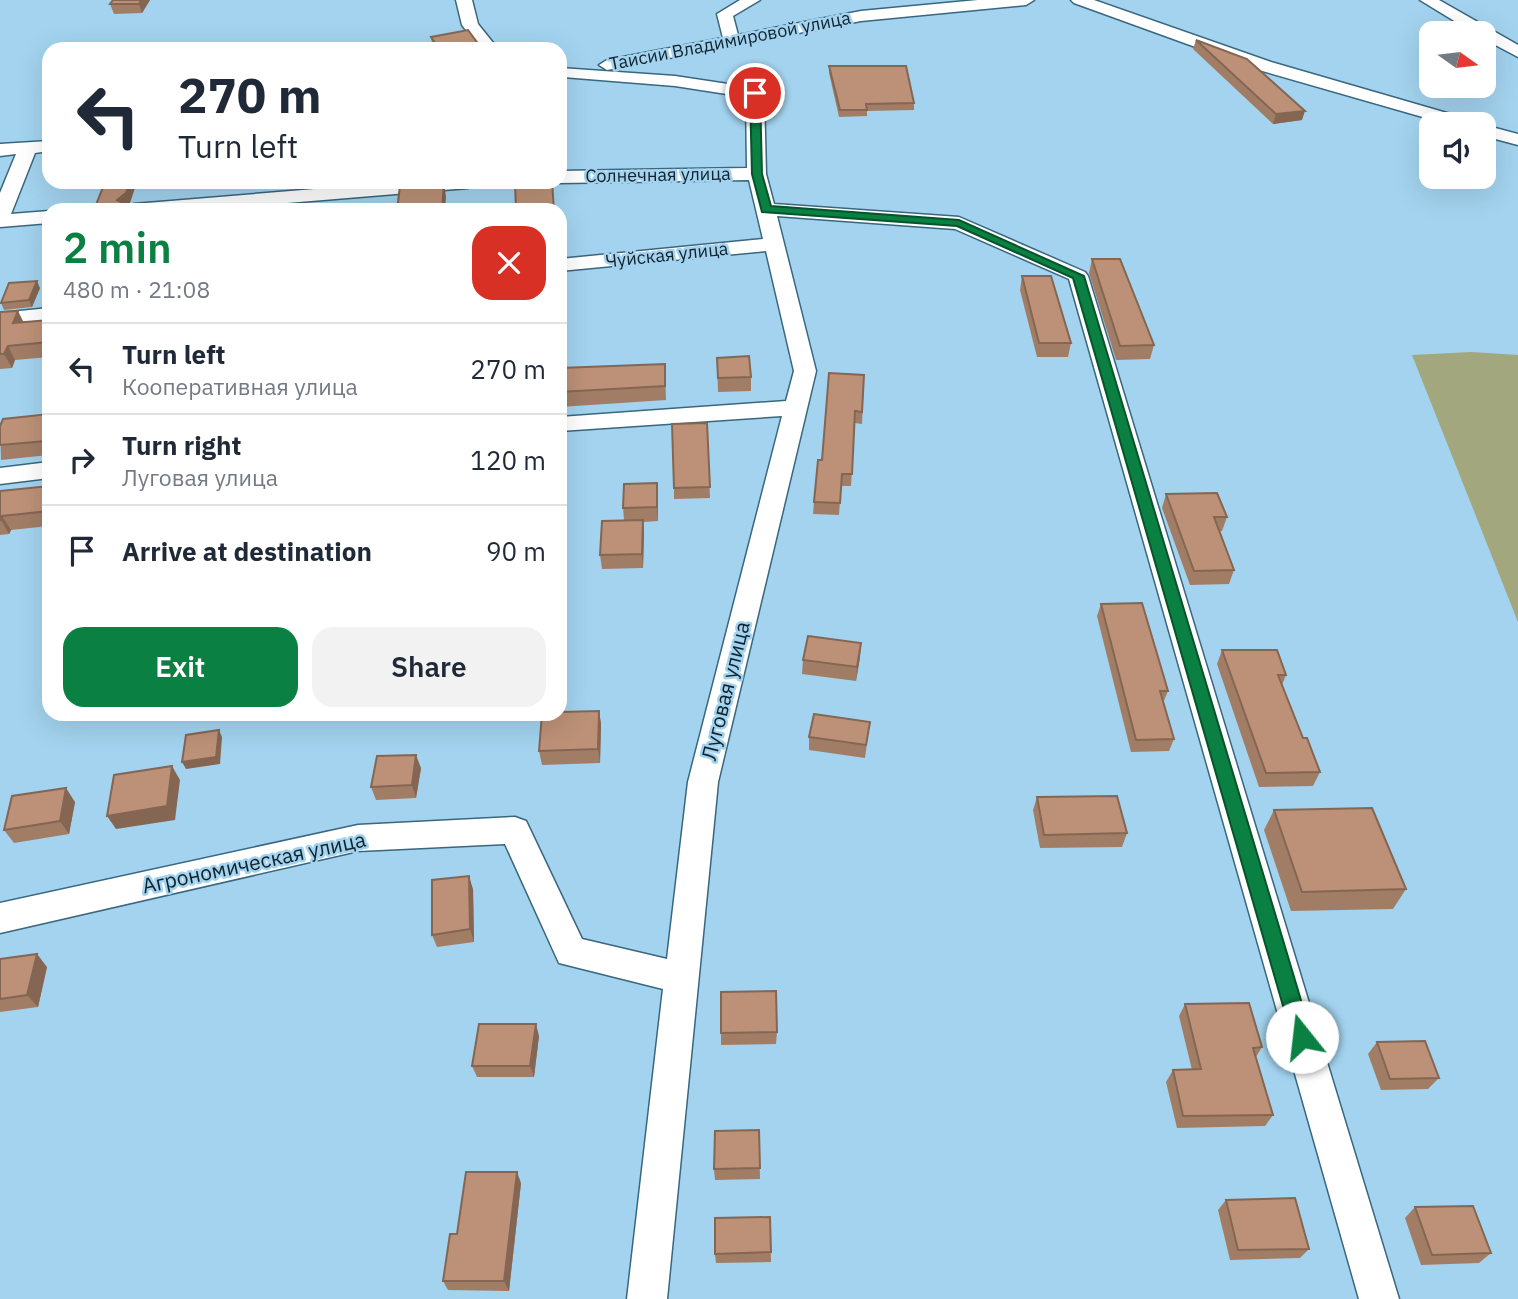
<!DOCTYPE html>
<meta charset="utf-8">
<style>
body{margin:0;font-family:"IBM Plex Sans",sans-serif;background:#f2f2f3;color:#1f2937;height:100vh;display:flex;flex-direction:column;font-size:26px;white-space:nowrap}
*{box-sizing:border-box;margin:0}
p{font-size:23px;color:#747a83}
.icon{flex:none;width:38px;height:38px;fill:none;stroke:currentColor;stroke-width:2;stroke-linecap:round;stroke-linejoin:round}
.map{position:relative;flex:1;overflow:hidden}
.details{position:absolute;left:42px;top:203px;width:525px;height:518px;display:flex;flex-direction:column;background:#fff;border-radius:21px;box-shadow:0 7px 28px #0002}
.details>*{flex:none}
.guide{position:absolute;left:42px;top:42px;width:525px;height:147px;border-radius:21px;box-shadow:0 7px 28px #0002;background:#fff;color:#1f2937;overflow:hidden}
.needle{width:46px;rotate:104deg}
.controls{position:absolute;left:1419px;top:21px;display:grid;gap:14px}
.controls a{display:grid;place-items:center;width:77px;height:77px;border-radius:14px;background:#fff;box-shadow:0 7px 28px #0002;font-size:35px}
.pin{position:absolute;display:grid;place-items:center;width:60px;height:60px;color:#fff;margin:-30px;border:4px solid #fff;border-radius:50%;box-shadow:0 2px 7px #0007}
.me{position:absolute;width:77px;margin:-38px;rotate:344deg;stroke-linejoin:round;filter:drop-shadow(0 0 5px #0008)}
.turn{display:flex;align-items:center;gap:24px;height:147px;padding:0 21px;font-size:32px}
.turn .icon{width:91px;height:91px;stroke-width:2.5}
.turn b{display:block;font-size:49px;line-height:60px}
.round{display:grid;place-items:center;flex:none;width:74px;height:74px;border-radius:21px;background:#f2f2f3}
.summary{display:flex;align-items:center;justify-content:space-between;height:119px;padding:0 21px}
h1{font-size:42px;font-weight:600;line-height:52px;color:#0b8043}
.primary-button{display:flex;gap:14px;margin-top:auto;padding:14px 21px}
.primary-button a{flex:1;height:80px;border-radius:21px;background:#0b8043;color:#fff;font-size:28px;font-weight:600;line-height:80px;text-align:center}
.primary-button a+a{background:#f2f2f3;color:#1f2937}
ul{padding:0;list-style:none}
li{display:flex;align-items:center;gap:21px;height:91px;padding:0 21px;border-top:2px solid #e0e1e3}
li div{flex:1}
li b{display:block;font-size:26px}
li em{font-style:normal}
.map>svg:first-child{display:block}
.green{fill:#a2a77d}
.lines{fill:none;stroke-linecap:round;stroke-linejoin:round}
.minor-casing{stroke:#39677f;stroke-width:3}
.minor{fill:#fff;fill-rule:evenodd}
.wall{fill:#a27d66}
.shaded-wall{fill:#846653}
.building{fill:#bc9177;stroke:#846653;stroke-width:2}
.route{fill:#0b8043;stroke:#07532c;stroke-width:2}
.labels{text-anchor:middle;stroke-width:5;stroke-linejoin:round;paint-order:stroke}
.far-street-label{font-size:18px;fill:#10232d;stroke:#a3d3ef}
.street-label{font-size:21px;fill:#10232d;stroke:#a3d3ef}
</style>
<div class="map">
<svg width="1518" height="1299" viewBox="0 0 1518 1299">
<rect width="100%" height="100%" fill="#a3d3ef"/>
<path class="green" d="M1471 352 1518 355V622L1412 355Z"/>
<g class="lines">
<g class="minor-casing">
<g id="minor">
<path d="M456 0H472L478 24 498 49H481L462 25Z"/>
<path d="M740 0H760L733 16 738 35 861 11 978 0H1034L1026 5 861 21 607 70 599 65 607 60 723 38 717 14Z"/>
<path d="M1071 0H1094L1271 62 1471 120 1474 124H1447L1259 70 1074 3Z"/>
<path d="M1420 0H1439L1518 45V57L1484 39V33H1474Z"/>
<path d="M560 68 675 76 761 89 764 93 766 174 774 204 959 217 1085 272 1088 276 1399 1299H1359L1069 279 955 229 777 216 816 371 718 782 667 1299H627L663 989 559 963 505 844 358 851 0 933V903L358 825 515 817 526 821 582 939 667 959 688 782 782 416 560 431V417L786 401 794 371 766 251 560 271V259L763 239 749 180 560 183 557 182H560V171L747 168 746 97 675 86 563 77 560 76Z"/>
<path d="M1484 125 1518 134V145L1484 136Z"/>
<path d="M49 141V151L35 153 11 214 49 211V223L0 227V193L16 154 0 156V144Z"/>
<path d="M400 182H478L468 188 204 210H124L134 204Z"/>
<path d="M49 308V320L0 325V313Z"/>
<path d="M49 462V478L0 484V468Z"/>
</g>
</g>
<use href="#minor" class="minor"/>
</g>
<g class="wall">
<path d="M150 0 142 13 114 14 110 4Z"/>
<path d="M431 37 482 49H433Z"/>
<path d="M1196 40 1302 120 1273 124 1193 49Z"/>
<path d="M829 66 914 103V110L867 111V116L839 117 829 73Z"/>
<path d="M1092 259 1154 345 1150 359 1116 360 1089 273Z"/>
<path d="M1022 276 1071 343 1068 357H1037L1020 290Z"/>
<path d="M40 288 32 307 4 310 1 303Z"/>
<path d="M0 312 23 322 49 320V357L15 360 12 368 0 369Z"/>
<path d="M717 358 751 377V391L718 392Z"/>
<path d="M665 364 666 400 560 407V368Z"/>
<path d="M864 375 862 424 855 423 851 486H841L839 515 813 514 814 502 822 460Z"/>
<path d="M49 414V455L1 460 0 422 1 424Z"/>
<path d="M707 423 710 498 674 499V488Z"/>
<path d="M49 486V526L11 530 9 534 0 535V491Z"/>
<path d="M1166 494 1227 517 1222 531H1220L1234 570 1229 584 1190 585 1162 508Z"/>
<path d="M658 497V521L643 522 644 534 643 568 602 569 600 555 624 520 623 508Z"/>
<path d="M1101 604 1168 691 1163 703 1174 739 1169 751 1131 752 1097 616Z"/>
<path d="M1222 650 1286 675 1282 685 1303 738 1320 772 1313 786 1259 787 1217 664Z"/>
<path d="M860 657 856 681 802 674 803 660Z"/>
<path d="M599 711 601 724 600 763 542 765 539 751Z"/>
<path d="M868 736 865 758 809 750V737Z"/>
<path d="M421 768 416 798 376 800 371 787Z"/>
<path d="M1037 797 1127 833 1122 847 1040 848 1033 810Z"/>
<path d="M75 802 69 834 14 843 4 830Z"/>
<path d="M1274 810 1406 889 1393 909 1291 911 1264 830Z"/>
<path d="M473 889 474 942 437 947 432 935Z"/>
<path d="M0 959 47 967 38 1007 0 1012Z"/>
<path d="M1185 1004 1262 1047 1256 1057 1273 1115 1265 1126 1177 1128 1166 1082 1173 1070H1192L1179 1016Z"/>
<path d="M777 1032 776 1044 721 1045V1033Z"/>
<path d="M539 1036 534 1077H477L472 1066Z"/>
<path d="M1377 1042 1439 1078 1428 1089 1381 1090 1368 1054Z"/>
<path d="M759 1130 760 1179 715 1180 714 1169Z"/>
<path d="M521 1183 509 1291 448 1290 443 1281Z"/>
<path d="M1226 1200 1309 1249 1300 1258 1230 1260 1218 1210Z"/>
<path d="M1415 1207 1491 1253 1479 1263 1421 1265 1405 1218Z"/>
<path d="M770 1217 771 1262 716 1263 715 1254Z"/>
</g>
<g class="shaded-wall">
<path d="M141 0H150L142 13 139 4Z"/>
<path d="M1305 111 1302 120 1273 124 1276 114Z"/>
<path d="M130 182H137L130 203 124 207 125 210H120L117 200Z"/>
<path d="M444 183 446 197 445 210H442Z"/>
<path d="M37 281 40 288 32 307 29 300Z"/>
<path d="M18 311 25 325 13 323Z"/>
<path d="M8 346 15 360 12 368 4 354Z"/>
<path d="M49 431V447L46 441Z"/>
<path d="M657 483 658 497V521L657 507Z"/>
<path d="M2 516 11 530 9 534 1 520Z"/>
<path d="M643 520 644 534 643 568 642 554Z"/>
<path d="M861 643 860 657 856 681 857 667Z"/>
<path d="M599 711 601 724 600 763 598 749Z"/>
<path d="M219 730 222 737 220 764 186 769 182 762Z"/>
<path d="M416 755 421 768 416 798 412 785Z"/>
<path d="M172 766 180 780 175 820 116 829 107 816Z"/>
<path d="M66 788 75 802 69 834 60 821Z"/>
<path d="M469 876 473 889 474 942 470 929Z"/>
<path d="M37 954 47 967 38 1007 27 995Z"/>
<path d="M536 1024 539 1036 534 1077 530 1066Z"/>
<path d="M517 1172 521 1183 509 1291 504 1281Z"/>
</g>
<g class="building">
<path d="M113 0H141L139 4H110Z"/>
<path d="M468 30 482 49H439L431 37Z"/>
<path d="M1196 40 1247 59 1305 111 1276 114Z"/>
<path d="M829 66H906L914 103 866 104 867 110H840Z"/>
<path d="M105 182H130L126 193 117 200 123 203 120 210H94Z"/>
<path d="M515 182H552L554 210H516Z"/>
<path d="M444 183 442 210H397L400 186Z"/>
<path d="M1092 259H1120L1154 345 1120 346Z"/>
<path d="M1022 276H1051L1071 343H1039Z"/>
<path d="M37 281 29 300 1 303 9 283Z"/>
<path d="M18 311 13 323 49 320V342L8 346 4 354H0V312Z"/>
<path d="M749 356 751 377 718 378 717 358Z"/>
<path d="M665 364V386L560 392V368Z"/>
<path d="M829 373 864 375 862 412 855 411 852 474H842L840 503 814 502 818 460H822Z"/>
<path d="M49 414V431L46 441 0 445V426L3 419Z"/>
<path d="M707 423 710 487 674 488 672 424Z"/>
<path d="M657 483V507L623 508 624 484Z"/>
<path d="M49 486V511L2 516 1 520H0V491Z"/>
<path d="M1217 493 1227 517H1214L1234 570 1194 571 1166 494Z"/>
<path d="M643 520 642 554 600 555 602 521Z"/>
<path d="M1142 603 1168 691H1160L1174 739 1136 740 1101 604Z"/>
<path d="M808 636 861 643 857 667 803 660Z"/>
<path d="M1222 650H1277L1286 675H1278L1303 738H1307L1320 772 1266 773Z"/>
<path d="M599 711 598 749 539 751 542 714H560V712Z"/>
<path d="M814 714 870 722 866 745 809 737Z"/>
<path d="M219 730 216 757 182 762 186 735Z"/>
<path d="M416 755 412 785 371 787 377 756Z"/>
<path d="M172 766 167 806 107 816 114 775Z"/>
<path d="M66 788 60 821 4 830 12 796Z"/>
<path d="M1117 796 1127 833 1044 835 1037 797Z"/>
<path d="M1372 808 1406 889 1302 892 1274 810Z"/>
<path d="M469 876 470 929 432 935V880Z"/>
<path d="M37 954 27 995 0 999V959Z"/>
<path d="M776 991 777 1032 721 1033V992Z"/>
<path d="M1249 1003 1262 1047 1253 1048 1273 1115 1183 1116 1173 1070 1201 1069 1185 1004Z"/>
<path d="M479 1024H536L530 1066H472Z"/>
<path d="M1425 1041 1439 1078 1390 1079 1377 1042Z"/>
<path d="M759 1130 760 1168 714 1169 715 1131Z"/>
<path d="M466 1172H517L504 1281H443L450 1234H457Z"/>
<path d="M1295 1198 1309 1249 1238 1250 1226 1200Z"/>
<path d="M1473 1206 1491 1253 1432 1255 1415 1207Z"/>
<path d="M770 1217 771 1252 715 1254V1218Z"/>
</g>
<path class="route" d="M755 90 760 93 762 174 771 206 959 220 1084 276 1312 1037 1309 1043 1302 1046 1295 1043 1292 1037 1073 278 957 226 762 212 752 174 750 93Z"/>
<g class="labels">
<g class="far-street-label">
<text transform="translate(730 41) rotate(-11)" y="6">Таисии Владимировой улица</text>
<text transform="translate(658 175) rotate(-1)" y="6">Солнечная улица</text>
<text transform="translate(667 255) rotate(-6)" y="6">Чуйская улица</text>
</g>
<g class="street-label">
<text transform="translate(726 691) rotate(-76)" y="7">Луговая улица</text>
<text transform="translate(254 863) rotate(-12)" y="7">Агрономическая улица</text>
</g>
</g>
</svg>
<div class="controls">
<a><svg class="needle" viewBox="-14 -14 28 28"><path d="M0-13l5 13h-10z" fill="#e53935"/><path d="M0 13l5-13h-10z" fill="#747a83"/></svg></a>
<a><svg class="icon" aria-label="sound" viewBox="0 0 24 24"><path d="M4 9h4l5-4v14l-5-4H4zM17 9q2 3 0 6"/></svg></a>
</div>
<div class="pin" style="left:755px;top:93px;background:#d93025"><svg class="icon" aria-label="arrive" viewBox="0 0 24 24"><path d="M6 21V4h12l-3 4 3 4H6"/></svg></div>
<svg class="me" style="left:1302px;top:1037px" viewBox="-20 -20 40 40"><circle r="19" fill="#fff"/><path d="M0-13L10 11 0 6-10 11z" fill="#0b8043"/></svg>
<div class="guide">
<div class="turn"><svg class="icon" aria-label="left" viewBox="0 0 24 24"><path d="M17 20v-9H6M10 6l-5 5 5 5"/></svg><div><b>270 m</b>Turn left</div></div>
</div>
<section class="details">
<div class="summary"><div><h1>2 min</h1><p>480 m · 21:08</p></div><a class="round" style="background:#d93025;color:#fff"><svg class="icon" aria-label="close" viewBox="0 0 24 24"><path d="M6 6l12 12M18 6L6 18"/></svg></a></div>
<ul>
<li><svg class="icon" aria-label="left" viewBox="0 0 24 24"><path d="M17 20v-9H6M10 6l-5 5 5 5"/></svg><div><b>Turn left</b><p>Кооперативная улица</p></div><em>270 m</em></li>
<li><svg class="icon" aria-label="right" viewBox="0 0 24 24"><path d="M7 20v-9h11M14 6l5 5-5 5"/></svg><div><b>Turn right</b><p>Луговая улица</p></div><em>120 m</em></li>
<li><svg class="icon" aria-label="arrive" viewBox="0 0 24 24"><path d="M6 21V4h12l-3 4 3 4H6"/></svg><div><b>Arrive at destination</b></div><em>90 m</em></li>
</ul>
<div class="primary-button"><a>Exit</a><a>Share</a></div>
</section>
</div>
